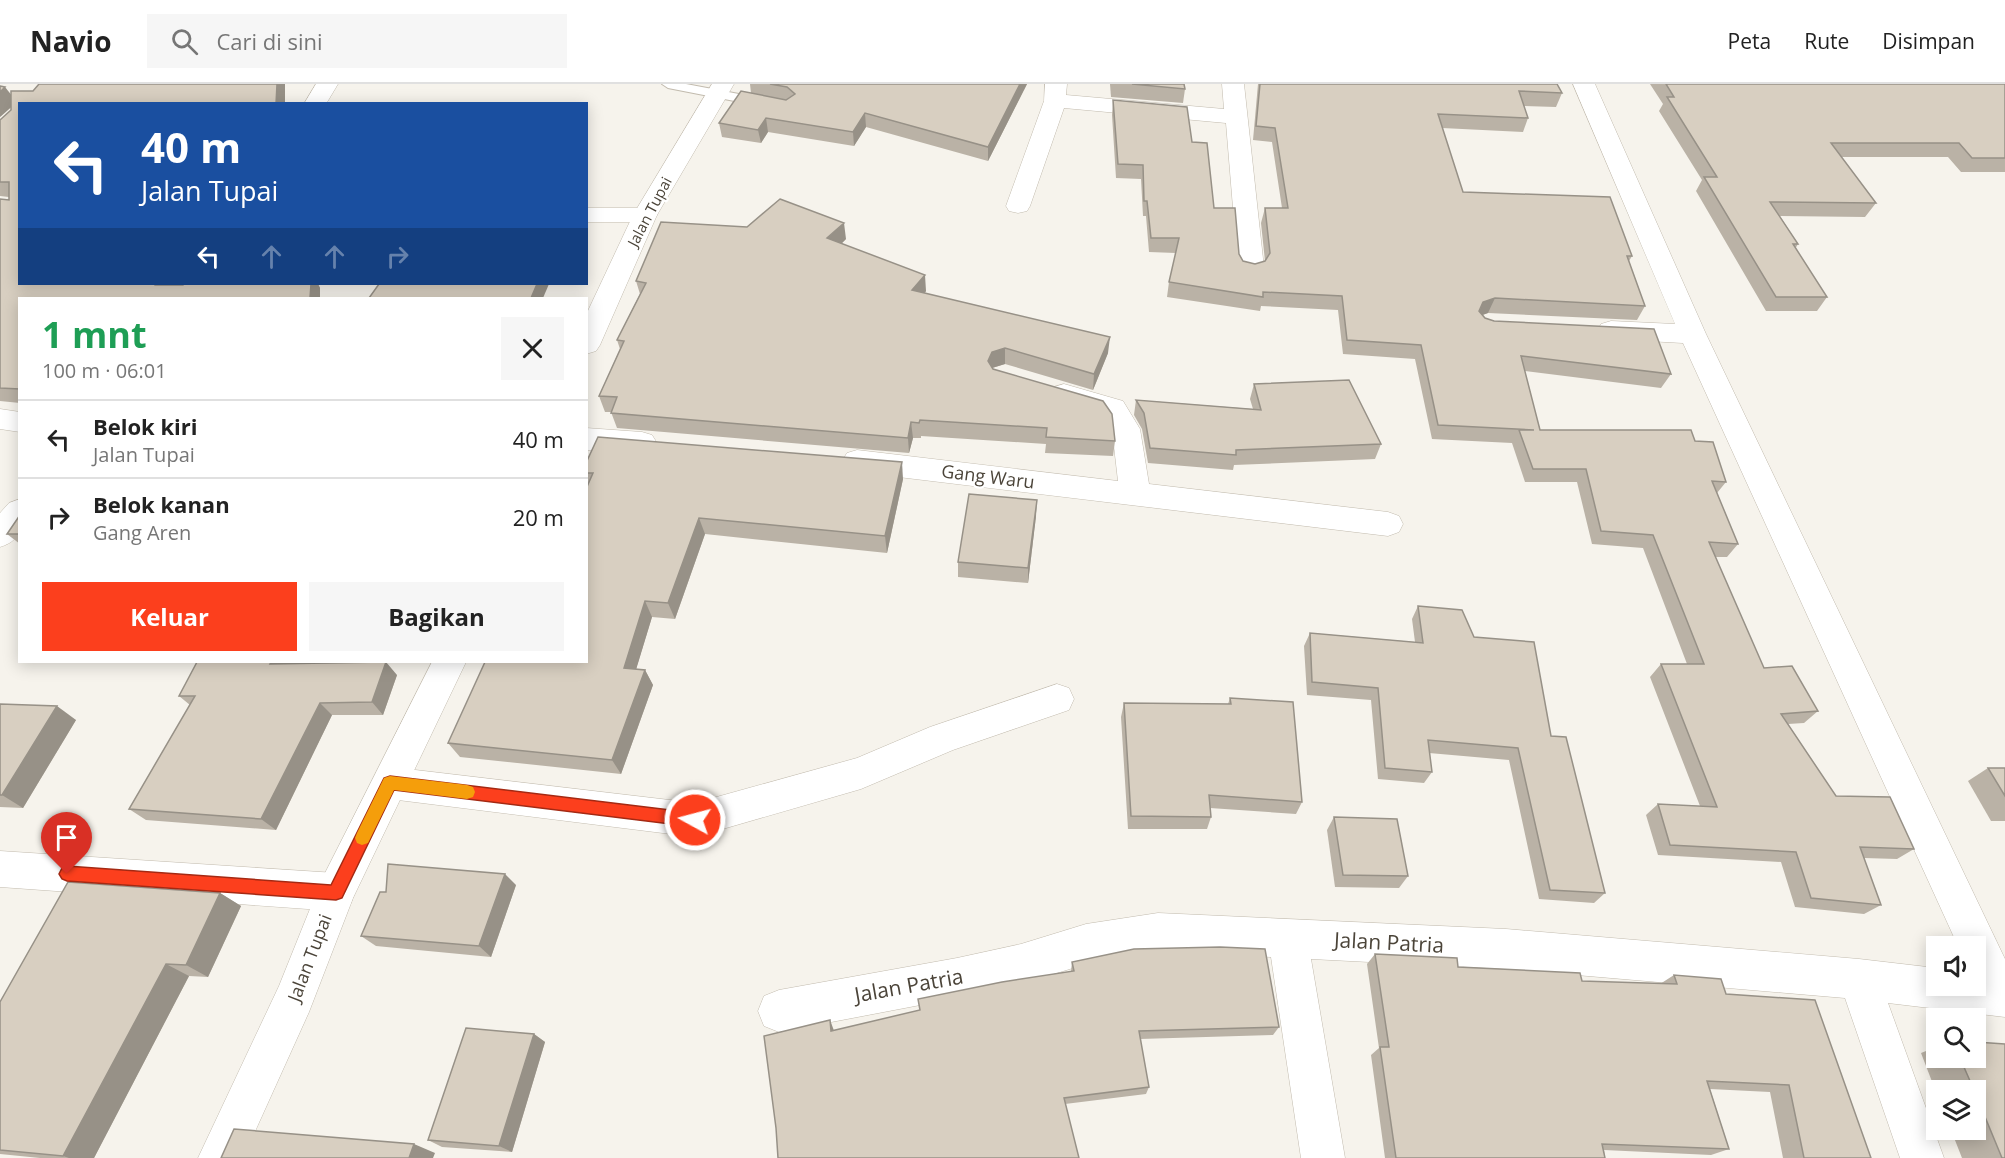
<!DOCTYPE html>
<html lang="id">
<meta charset="utf-8">
<style>
body{margin:0;font-family:"Open Sans",sans-serif;background:#f6f6f6;color:#222;height:100vh;display:flex;flex-direction:column;font-size:22px;white-space:nowrap}
*{box-sizing:border-box;margin:0}
p{font-size:20px;color:#767676}
.icon{flex:none;width:33px;height:33px;fill:none;stroke:currentColor;stroke-width:2;stroke-linecap:round;stroke-linejoin:round}
.map{position:relative;flex:1;overflow:hidden}
.details{position:absolute;left:18px;top:213px;width:570px;height:366px;display:flex;flex-direction:column;background:#fff;border-radius:0px;box-shadow:0 3px 15px #0003}
.details>*{flex:none}
.top-card{position:absolute;left:18px;top:18px;width:570px;height:183px;border-radius:0px;box-shadow:0 3px 15px #0003;background:#1a4fa0;color:#fff;overflow:hidden}
.fabs{position:absolute;left:1926px;top:852px;display:grid;gap:12px}
.fabs a{display:grid;place-items:center;width:60px;height:60px;border-radius:0px;background:#fff;box-shadow:0 3px 15px #0003;font-size:30px}
.pin{position:absolute;display:grid;place-items:center;width:51px;height:51px;color:#fff;margin:-62px -26px;border-radius:50% 50% 50% 0;rotate:-45deg;box-shadow:0 0 6px #0007}
.pin .icon{rotate:45deg}
.me{position:absolute;width:66px;margin:-33px;rotate:277deg;stroke-linejoin:round;filter:drop-shadow(0 0 4px #0008)}
.turn{display:flex;align-items:center;gap:21px;height:126px;padding:0 24px;font-size:27px}
.turn .icon{width:78px;height:78px;stroke-width:2.5}
.turn b{display:block;font-size:42px;line-height:51px}
.lanes{display:flex;align-items:center;height:57px;padding:0 24px;background:#0003;justify-content:center;gap:30px;direction:ltr}
.lanes .off{opacity:.35}
.round{display:grid;place-items:center;flex:none;width:63px;height:63px;border-radius:0px;background:#f6f6f6}
.headline{display:flex;align-items:center;justify-content:space-between;height:102px;padding:0 24px}
h1{font-size:36px;font-weight:700;line-height:45px;color:#1e9e55}
.button{display:flex;gap:12px;margin-top:auto;padding:12px 24px}
.button a{flex:1;height:69px;border-radius:0px;background:#fc3f1d;color:#fff;font-size:24px;font-weight:700;line-height:69px;text-align:center}
.button a+a{background:#f6f6f6;color:#222}
ul{padding:0;list-style:none}
li{display:flex;align-items:center;gap:18px;height:78px;padding:0 24px;border-top:2px solid #e0e0e0}
li div{flex:1}
li b{display:block;font-size:22px}
li em{font-style:normal}
header{display:flex;align-items:center;gap:36px;box-sizing:border-box;height:84px;padding:0 30px;background:#fff;border-bottom:2px solid #e0e0e0}
header strong{font-size:28px}
nav{display:flex;gap:33px;margin-inline-start:auto;font-size:21px}
.search{width:420px;height:54px;background:#f6f6f6;display:flex;align-items:center;gap:15px;box-sizing:border-box;padding:0 21px;border-radius:0px;color:#767676;font-size:22px}
.map>svg:first-child{display:block}
.lines{fill:none;stroke-linecap:round;stroke-linejoin:round}
.service-casing{stroke:#c2bbae;stroke-width:2}
.minor-casing{stroke:#c2bbae;stroke-width:1}
.tertiary-casing{stroke:#c2bbae;stroke-width:1}
.service{fill:#fff;fill-rule:evenodd}
.minor{fill:#fff;fill-rule:evenodd}
.tertiary{fill:#fff;fill-rule:evenodd}
.wall{fill:#bab2a6}
.shaded-wall{fill:#979187}
.building{fill:#d8cfc1;stroke:#979187;stroke-width:1.5}
.route{fill:#fc3f1d;stroke:#a42913;stroke-width:1.5}
.slow{fill:#f59e0b}
.labels{text-anchor:middle;stroke-width:4.5;stroke-linejoin:round;paint-order:stroke}
.far-street-label{font-size:15px;fill:#4b4439;stroke:#fff}
.street-label{font-size:18px;fill:#4b4439;stroke:#fff}
.near-street-label{font-size:21px;fill:#4b4439;stroke:#fff}
</style>
<header>
<strong>Navio</strong>
<div class="search"><svg class="icon" aria-label="search" viewBox="0 0 24 24"><circle cx="10" cy="10" r="6"/><path d="M15 15l6 6"/></svg>Cari di sini</div>
<nav><a>Peta</a><a>Rute</a><a>Disimpan</a></nav>
</header>
<div class="map">
<svg width="2005" height="1074" viewBox="0 0 2005 1074">
<rect width="100%" height="100%" fill="#f6f3ec"/>
<g class="lines">
<g class="service-casing">
<path id="service" d="M662 0H686L760 14 766 18 760 22 668 4Z"/>
</g>
<g class="minor-casing">
<g id="minor">
<path d="M316 0H338L326 20H304Z"/>
<path d="M1045 0H1067L1066 11 1224 25 1222 0H1244L1264 184 1260 190 1251 192 1242 190 1238 184 1226 39 1064 24 1030 122 1027 127 1018 129 1009 127 1006 122 1044 17Z"/>
<path d="M1573 0H1595L1706 250 2005 875V933L1888 919 1944 1074H1900L1845 914 1506 885 1311 875 1345 1074H1301L1271 873 1158 867 1086 880 1021 900 957 914 779 948 764 942 758 927 764 912 779 906 957 874 1021 860 1086 840 1158 829 1506 845 1859 875 1936 884V902H1976V862H1958L1683 259 1611 255 1601 252 1598 246 1601 240 1611 237 1675 240Z"/>
<path d="M586 124H645L654 126 657 131 654 136 645 138H586Z"/>
<path d="M1064 300 1123 317 1140 345 1149 400 1388 428 1399 432 1403 440 1399 448 1388 452 857 388 847 385 842 377 847 369 857 366 1118 397 1112 345 1103 331 1054 317 1050 310 1054 303Z"/>
<path d="M0 325 20 328V348L0 345Z"/>
<path d="M586 344 642 348 652 351 657 359 652 367 642 370 586 366Z"/>
<path d="M20 415C20 438 26 455 0 463V429L9 419Z"/>
<path d="M1057 600 1069 604 1074 615 1069 626 953 666 861 705 695 753 390 715 377 711 372 699 377 687 390 683 695 719 857 674 930 643Z"/>
<path d="M0 767 336 789 350 795 355 808 350 821 336 827 0 803Z"/>
</g>
</g>
<g class="tertiary-casing">
<g id="tertiary">
<path d="M712 0H734L657 131 600 261 596 267 586 270V231L633 131Z"/>
<path d="M432 578H466L353 814 309 928 243 1074H198L279 902 322 795Z"/>
</g>
</g>
<use href="#service" class="service"/>
<use href="#minor" class="minor"/>
<use href="#tertiary" class="tertiary"/>
</g>
<g class="wall">
<path d="M39 0H285V20H20V200H177L175 201H183L184 200H318L320 204V214H20V319L0 317V115L9 116V113L0 112V36L11 26V23L0 33 11 11 33 7Z"/>
<path d="M750 0H1027L988 77 866 43 854 62 768 48 761 59 722 53 719 39 751 9Z"/>
<path d="M1110 0H1184L1185 5 1183 19 1111 13Z"/>
<path d="M1258 0H1557L1562 9 1556 23 1524 22 1528 34 1523 48 1442 44 1463 108 1632 172 1629 177 1645 222 1637 236 1488 229 1482 231 1485 234 1671 290 1661 304 1525 287 1540 346 1695 357 1726 398 1717 409 1738 460 1727 473H1715L1764 584 1818 627 1804 639 1788 640 1836 712 1914 765 1897 775 1864 774 1881 821 1864 830 1795 823 1781 778 1658 771 1646 731 1658 720 1700 722 1650 593 1661 580H1687L1643 464 1592 460 1577 398H1525L1512 359 1432 355 1415 275 1343 270 1338 226 1261 222 1260 227 1167 213 1169 198 1176 169 1149 168 1146 132H1143L1141 95 1116 94 1112 31 1113 16 1192 58 1214 124 1243 177 1255 180 1265 177 1261 139 1265 124H1282L1272 58 1253 56Z"/>
<path d="M1650 0H2005V88H1961L1948 73H1841L1876 119 1865 133 1780 132 1798 160 1795 165 1827 213 1817 227H1766L1696 107 1702 96 1659 27 1663 20Z"/>
<path d="M846 155 841 160 926 207 925 209 1108 269 1093 306 1005 280 992 284 993 285 1115 357 1113 372 1045 369 1046 360 921 352V354H913L909 369 617 344 611 328H605L599 312 620 265 617 256 640 210 636 197Z"/>
<path d="M1254 300 1381 360 1375 375 1234 381 1233 386 1148 379 1142 345 1134 331 1136 316 1253 325 1250 315Z"/>
<path d="M586 379 903 395 887 469 705 450 675 535 652 533 636 585 645 586 653 601 621 690 460 673 448 659 586 578 588 401 586 398Z"/>
<path d="M20 431V460L7 450Z"/>
<path d="M1036 432 1028 499 958 493V478Z"/>
<path d="M1418 522 1474 553 1551 652 1605 809 1594 819 1539 815 1509 676 1429 669 1432 688 1424 699 1378 695 1371 616 1307 611 1304 562 1310 549 1415 558 1412 535Z"/>
<path d="M197 578H290L289 579 397 591 383 631H332L276 746 146 736 129 725 190 621 179 612Z"/>
<path d="M1230 614 1302 718 1296 730 1210 724 1211 733 1207 745H1128L1121 633 1124 619 1228 620Z"/>
<path d="M0 620 76 636 23 724 0 723Z"/>
<path d="M1988 684H2005V737H1991L1968 697Z"/>
<path d="M1334 733 1408 792 1399 804 1335 803 1327 746Z"/>
<path d="M516 801 491 873 376 862 361 852Z"/>
<path d="M220 809 241 822 208 893 189 892 94 1074H40L0 1070V918Z"/>
<path d="M1375 870 1458 883 1582 897 1660 900 1674 891 1726 910 1871 1074H1783L1770 1008 1710 1005 1729 1065 1711 1071 1604 1066 1605 1074H1385L1371 971 1379 964 1367 880Z"/>
<path d="M1072 878 1279 943 1273 951 1140 955 1149 1003 1146 1010 1065 1020 778 1074 833 944 834 947 920 926 1071 887Z"/>
<path d="M534 950 545 958 512 1068 442 1063 428 1056Z"/>
<path d="M1936 963V974H1976L2005 1074H1962L1951 1046H1976V1006H1936V1008L1921 969Z"/>
</g>
<g class="shaded-wall">
<path d="M277 0H285V20H276Z"/>
<path d="M1020 0H1027L988 77V63Z"/>
<path d="M5 3 17 18 0 33V8Z"/>
<path d="M865 29 866 43 854 62 853 48Z"/>
<path d="M766 34 768 48 761 59 758 46Z"/>
<path d="M844 139 846 155 830 171 827 154Z"/>
<path d="M925 191 926 207 913 222 912 206Z"/>
<path d="M153 200H177L165 214Z"/>
<path d="M311 200H318L320 204V214H310Z"/>
<path d="M537 200H549L543 214H531Z"/>
<path d="M1495 214 1488 229 1477 233 1483 218Z"/>
<path d="M1110 253 1108 269 1093 306 1094 290Z"/>
<path d="M1005 264V280L992 284 988 277 992 268Z"/>
<path d="M911 338 913 354 909 369 908 354Z"/>
<path d="M902 378 903 395 887 469 885 452Z"/>
<path d="M1037 416 1036 432 1028 499V484Z"/>
<path d="M699 434 705 450 675 535 668 519Z"/>
<path d="M645 517 652 533 632 599 624 584Z"/>
<path d="M271 578H290L283 593 270 580Z"/>
<path d="M386 578 397 591 383 631 372 618Z"/>
<path d="M645 586 653 601 621 690 612 676Z"/>
<path d="M320 619 332 631 276 746 261 735Z"/>
<path d="M57 622 76 636 23 724 2 711Z"/>
<path d="M505 790 516 801 491 873 479 862Z"/>
<path d="M220 809 241 822 208 893 186 881Z"/>
<path d="M166 880 189 892 94 1074H69L63 1072Z"/>
<path d="M830 936 833 944 835 955 831 947Z"/>
<path d="M534 950 545 958 512 1068 499 1062Z"/>
<path d="M414 1060 435 1069 433 1074H409Z"/>
</g>
<g class="building">
<path d="M39 0H277L276 20H20V200H154L155 201H183L184 200H311L310 214H20V305L0 304V115L9 116V98H0V36L11 26V7H33Z"/>
<path d="M770 0H1020L988 63 865 29 853 48 766 34 758 46 719 39 741 7 786 16 795 10 787 3Z"/>
<path d="M1132 0H1184L1185 5Z"/>
<path d="M1260 0H1557L1562 9 1519 7 1528 34 1438 30 1463 108 1610 113 1632 172H1627L1645 222 1495 214 1483 218 1479 227 1485 234 1494 237 1654 245 1671 290 1521 272 1540 346H1691L1695 357 1713 358 1726 398 1712 397 1738 460 1709 458 1764 584 1792 582 1818 627 1781 630 1836 712 1890 713 1914 765 1860 763 1881 821 1811 814 1796 768 1670 761 1658 720 1717 723 1661 580H1704L1653 451 1601 447 1586 385H1533L1519 346H1534L1438 341 1421 261 1347 256 1342 212 1263 208V213L1169 198 1179 154H1151L1147 117H1144L1143 81 1118 80 1113 16 1187 23 1192 58 1207 59 1214 124H1235L1239 170 1243 177 1255 180 1265 177 1270 169 1265 124H1288L1275 44 1256 42Z"/>
<path d="M1666 0H2005V74H1972L1959 59H1831L1876 119 1770 118 1798 160H1793L1827 213H1776L1704 93H1717L1667 13H1674Z"/>
<path d="M0 2 5 3 0 8Z"/>
<path d="M780 115 844 139 827 154 925 191 912 206 1110 253 1094 290 1005 264 992 268 988 277 993 285 1103 317 1112 330 1115 357 1046 353 1047 344 920 336 919 339 911 338 908 354 611 329 617 313 599 312 624 257 617 256 646 199 636 197 661 138 747 143Z"/>
<path d="M379 200H537L531 214H369Z"/>
<path d="M1349 296 1381 360 1236 366V371L1150 364 1144 329 1136 316 1261 326 1254 300Z"/>
<path d="M598 353 902 378 885 452 699 434 668 519 645 517 624 584 645 586 612 676 448 659 485 578H586V405L593 389H586V379Z"/>
<path d="M969 410 1037 416 1028 484 958 478Z"/>
<path d="M20 431V450H7Z"/>
<path d="M1418 522 1462 526 1474 553 1534 558 1551 652 1566 653 1605 809 1550 806 1518 664 1428 656 1432 688 1385 684 1378 604 1312 598 1310 549 1423 559Z"/>
<path d="M197 578H271L270 580 386 578 372 618 320 619 261 735 129 725 195 612H179Z"/>
<path d="M1230 614 1293 618 1302 718 1209 711 1211 733 1131 732 1124 619 1231 620Z"/>
<path d="M0 620 57 622 2 711H0Z"/>
<path d="M1988 684H2005V712Z"/>
<path d="M1334 733 1397 735 1408 792 1343 791Z"/>
<path d="M388 780 505 790 479 862 361 852 380 808H386Z"/>
<path d="M68 798 220 809 186 881 166 880 63 1072 0 1066V918Z"/>
<path d="M1220 863 1265 865 1279 943 1139 947 1149 1003 1064 1014 1079 1074H778L776 1044 764 952 830 936 831 947 920 926 918 915 1002 898 1074 887 1072 878 1134 865Z"/>
<path d="M1375 870 1457 874 1458 883 1580 889 1582 897 1677 900 1674 891 1721 895 1726 910 1815 916 1871 1074H1804L1789 1001 1707 997 1729 1065 1602 1060 1605 1074H1396L1380 963H1389Z"/>
<path d="M466 944 534 950 499 1062 428 1056Z"/>
<path d="M1976 958 2005 960V1074H2002L1976 1011V1006H1974L1960 974H1976Z"/>
<path d="M234 1045 414 1060 409 1074H221Z"/>
</g>
<path class="route" d="M390 692 695 729 701 731 703 736 701 741 695 743 394 706 342 814 336 816 67 797 62 795 59 790 62 784 67 782 331 801 384 694Z"/>
<path class="slow" d="M390 692 467 701 473 703 475 708 473 713 467 715 394 706 368 759 362 761 357 759 355 754 357 749 384 694Z"/>
<g class="labels">
<g class="far-street-label">
<text transform="translate(650 128) rotate(-62)" y="5">Jalan Tupai</text>
</g>
<g class="street-label">
<text transform="translate(988 393) rotate(7)" y="6">Gang Waru</text>
<text transform="translate(310 874) rotate(-69)" y="6">Jalan Tupai</text>
</g>
<g class="near-street-label">
<text transform="translate(1389 859) rotate(3)" y="7">Jalan Patria</text>
<text transform="translate(909 902) rotate(-10)" y="7">Jalan Patria</text>
</g>
</g>
</svg>
<div class="fabs">
<a><svg class="icon" aria-label="sound" viewBox="0 0 24 24"><path d="M4 9h4l5-4v14l-5-4H4zM17 9q2 3 0 6"/></svg></a>
<a><svg class="icon" aria-label="search" viewBox="0 0 24 24"><circle cx="10" cy="10" r="6"/><path d="M15 15l6 6"/></svg></a>
<a><svg class="icon" aria-label="layers" viewBox="0 0 24 24"><path d="M12 4l9 5-9 5-9-5zM3 14l9 5 9-5"/></svg></a>
</div>
<div class="pin" style="left:67px;top:790px;background:#d93025"><svg class="icon" aria-label="arrive" viewBox="0 0 24 24"><path d="M6 21V4h12l-3 4 3 4H6"/></svg></div>
<svg class="me" style="left:695px;top:736px" viewBox="-20 -20 40 40"><circle r="17" fill="#fc3f1d" stroke="#fff" stroke-width="3"/><path d="M0-11L8 9 0 5-8 9z" fill="#fff"/></svg>
<div class="top-card">
<div class="turn"><svg class="icon" aria-label="left" viewBox="0 0 24 24"><path d="M17 20v-9H6M10 6l-5 5 5 5"/></svg><div><b>40 m</b>Jalan Tupai</div></div>
<div class="lanes"><svg class="icon" aria-label="left" viewBox="0 0 24 24"><path d="M17 20v-9H6M10 6l-5 5 5 5"/></svg><svg class="icon off" aria-label="ahead" viewBox="0 0 24 24"><path d="M12 20V5M6 11l6-6 6 6"/></svg><svg class="icon off" aria-label="ahead" viewBox="0 0 24 24"><path d="M12 20V5M6 11l6-6 6 6"/></svg><svg class="icon off" aria-label="right" viewBox="0 0 24 24"><path d="M7 20v-9h11M14 6l5 5-5 5"/></svg></div>
</div>
<section class="details">
<div class="headline"><div><h1>1 mnt</h1><p>100 m · 06:01</p></div><a class="round"><svg class="icon" aria-label="close" viewBox="0 0 24 24"><path d="M6 6l12 12M18 6L6 18"/></svg></a></div>
<ul>
<li><svg class="icon" aria-label="left" viewBox="0 0 24 24"><path d="M17 20v-9H6M10 6l-5 5 5 5"/></svg><div><b>Belok kiri</b><p>Jalan Tupai</p></div><em>40 m</em></li>
<li><svg class="icon" aria-label="right" viewBox="0 0 24 24"><path d="M7 20v-9h11M14 6l5 5-5 5"/></svg><div><b>Belok kanan</b><p>Gang Aren</p></div><em>20 m</em></li>
</ul>
<div class="button"><a>Keluar</a><a>Bagikan</a></div>
</section>
</div>
